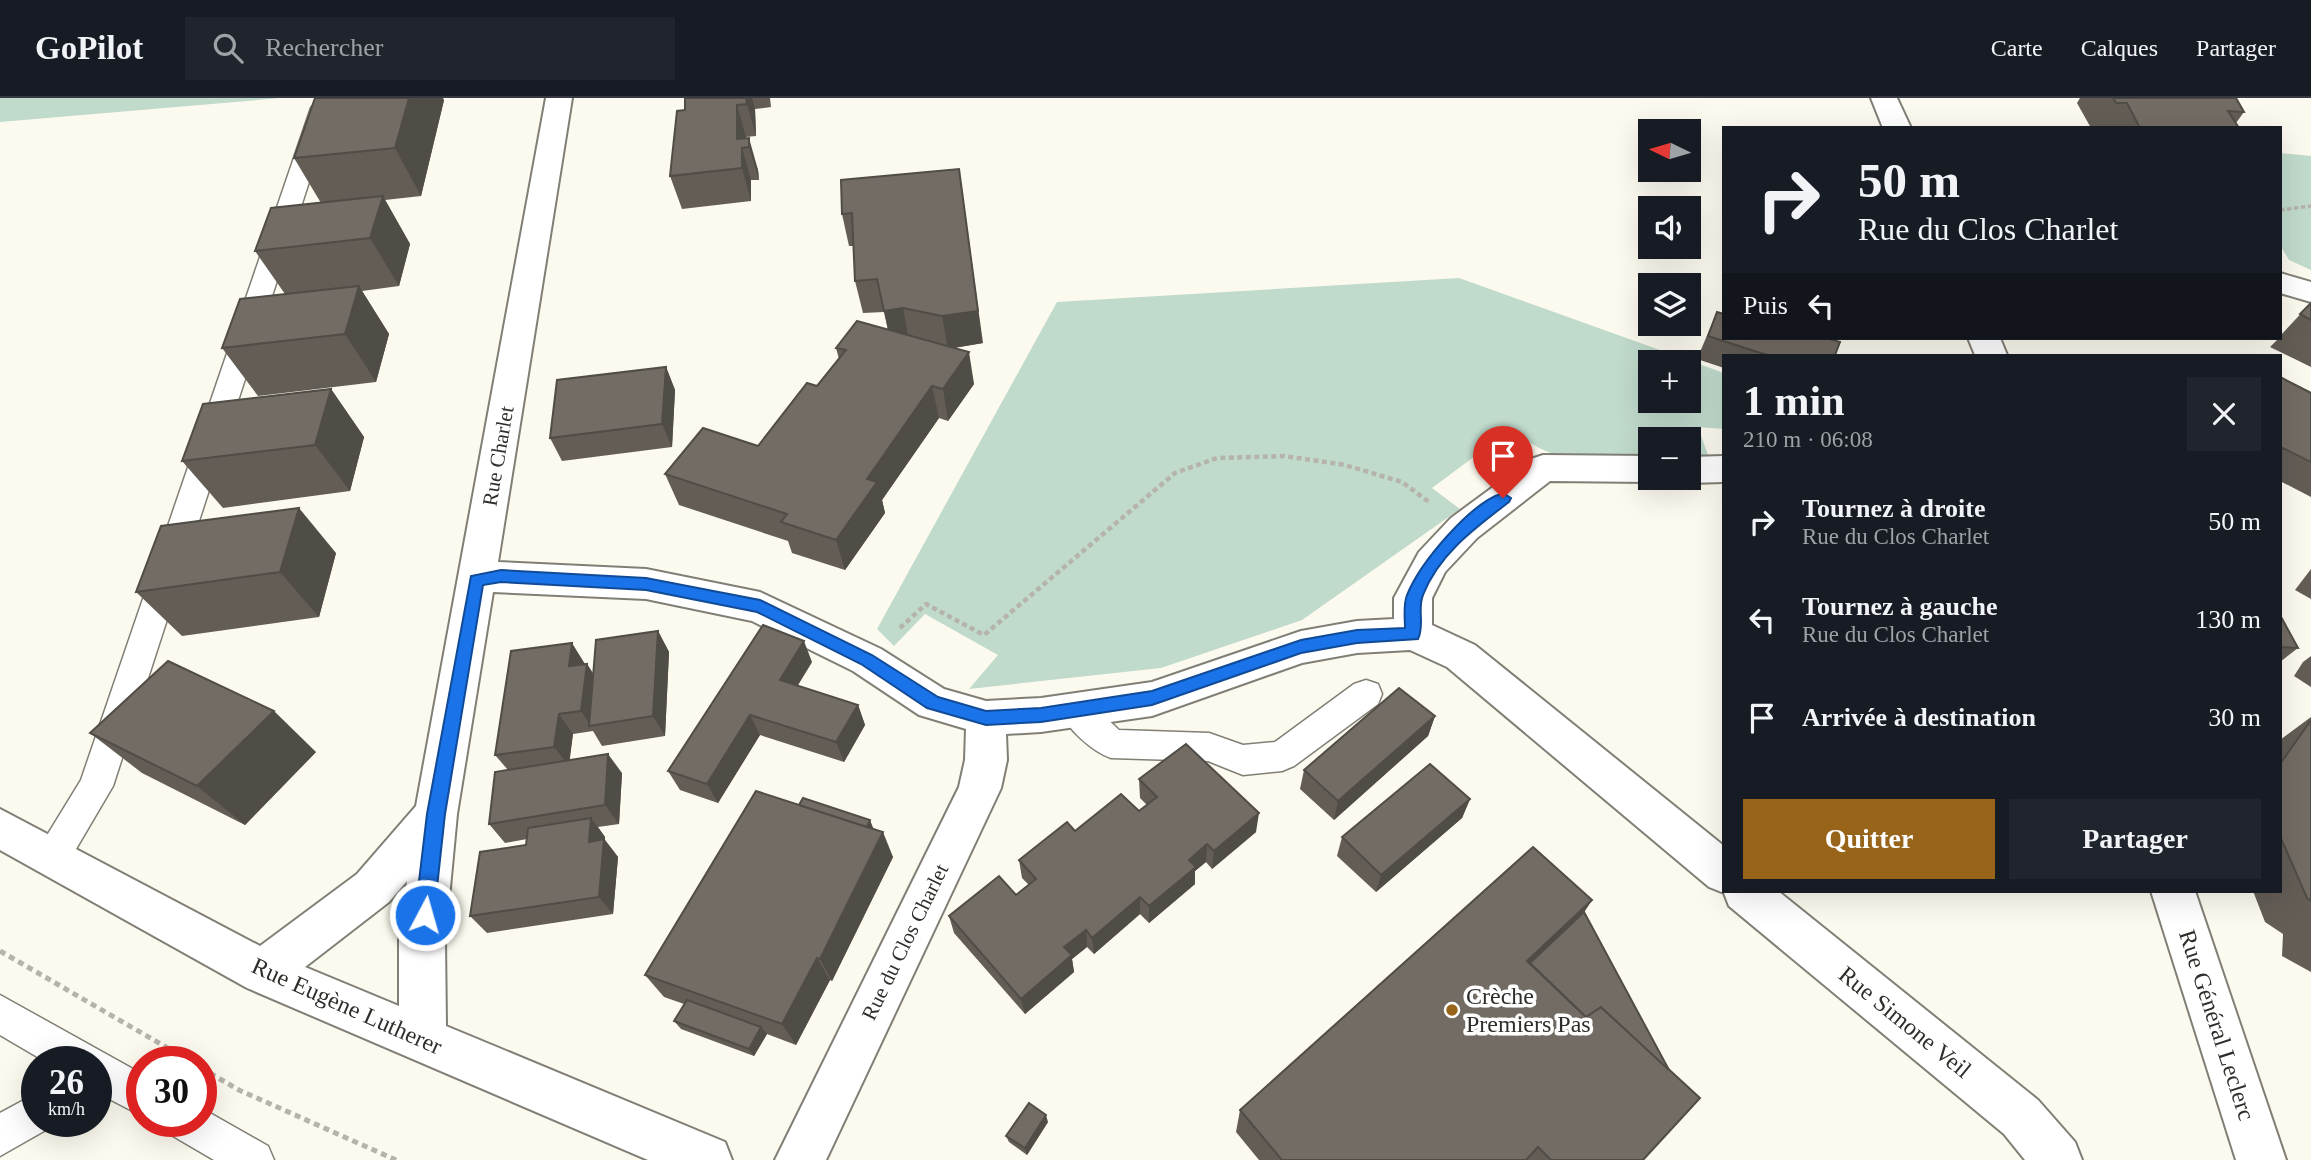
<!DOCTYPE html>
<html lang="fr">
<meta charset="utf-8">
<style>
body{margin:0;font-family:"Times New Roman",serif;background:#20242c;color:#f1f3f6;height:100vh;display:flex;flex-direction:column;font-size:26px;white-space:nowrap}
*{box-sizing:border-box;margin:0}
p{font-size:23px;color:#9ea1a6}
.icon{flex:none;width:38px;height:38px;fill:none;stroke:currentColor;stroke-width:2;stroke-linecap:round;stroke-linejoin:round}
.map{position:relative;flex:1;overflow:hidden}
.sheet{position:absolute;left:1722px;top:256px;width:560px;height:539px;display:flex;flex-direction:column;background:#171b24;border-radius:0px;box-shadow:0 7px 28px #0002}
.sheet>*{flex:none}
.top-card{position:absolute;left:1722px;top:28px;width:560px;height:214px;border-radius:0px;box-shadow:0 7px 28px #0002;background:#171b24;color:#f1f3f6;overflow:hidden}
.needle{width:46px;rotate:275deg}
.tools{position:absolute;left:1638px;top:21px;display:grid;gap:14px}
.tools a{display:grid;place-items:center;width:63px;height:63px;border-radius:0px;background:#171b24;box-shadow:0 7px 28px #0002;font-size:35px}
.speed{position:absolute;left:21px;top:948px;display:flex;gap:14px;font-size:35px;font-weight:700;text-align:center}
.speed>*{display:grid;place-content:center;width:91px;height:91px;border-radius:50%;background:#171b24;box-shadow:0 7px 28px #0002;line-height:1}
.speed small{font-size:18px;font-weight:400}
.speed .limit{border:10px solid #d22;background:#fff;color:#111}
.pin{position:absolute;display:grid;place-items:center;width:60px;height:60px;color:#fff;margin:-72px -30px;border-radius:50% 50% 50% 0;rotate:-45deg;box-shadow:0 0 7px #0007}
.pin .icon{rotate:45deg}
.me{position:absolute;width:77px;margin:-38px;rotate:6deg;stroke-linejoin:round;filter:drop-shadow(0 0 5px #0008)}
.turn{display:flex;align-items:center;gap:24px;height:147px;padding:0 21px;font-size:32px}
.turn .icon{width:91px;height:91px;stroke-width:2.5}
.turn b{display:block;font-size:49px;line-height:60px}
.then{display:flex;align-items:center;height:66px;padding:0 21px;background:#0003;gap:14px;font-size:26px}
.round{display:grid;place-items:center;flex:none;width:74px;height:74px;border-radius:0px;background:#20242c}
.overview{display:flex;align-items:center;justify-content:space-between;height:119px;padding:0 21px}
h1{font-size:42px;font-weight:600;line-height:52px}
.action{display:flex;gap:14px;margin-top:auto;padding:14px 21px}
.action a{flex:1;height:80px;border-radius:0px;background:#98641a;color:#fff;font-size:28px;font-weight:600;line-height:80px;text-align:center}
.action a+a{background:#20242c;color:#f1f3f6}
ul{padding:0;list-style:none}
li{display:flex;align-items:center;gap:21px;height:98px;padding:0 21px}
li div{flex:1}
li b{display:block;font-size:26px}
li em{font-style:normal}
header{display:flex;align-items:center;gap:42px;box-sizing:border-box;height:98px;padding:0 35px;background:#171b24;border-bottom:2px solid #363941}
header strong{font-size:33px}
nav{display:flex;gap:38px;margin-inline-start:auto;font-size:24px}
.search{width:490px;height:63px;background:#20242c;display:flex;align-items:center;gap:18px;box-sizing:border-box;padding:0 24px;border-radius:0px;color:#9ea1a6;font-size:26px}
.map>svg:first-child{display:block}
.green{fill:#c0dacc;fill-rule:evenodd}
.lines{fill:none;stroke-linecap:round;stroke-linejoin:round}
.service-casing{stroke:#817f75;stroke-width:3}
.minor-casing{stroke:#817f75;stroke-width:4}
.primary-casing{stroke:#817f75;stroke-width:4}
.path-far2{stroke:#b5b3aa;stroke-width:3.5;stroke-dasharray:4.5 2.5;stroke-linecap:butt}
.path-far1{stroke:#b5b3aa;stroke-width:4.5;stroke-dasharray:5 3.5;stroke-linecap:butt}
.path{stroke:#b5b3aa;stroke-width:5;stroke-dasharray:6 4.5;stroke-linecap:butt}
.service{fill:#fff;fill-rule:evenodd}
.minor{fill:#fff;fill-rule:evenodd}
.primary{fill:#fff;fill-rule:evenodd}
.wall{fill:#635d56}
.shaded-wall{fill:#504c46}
.building{fill:#736c64;stroke:#504c46;stroke-width:2}
.route{fill:#1a73e8;stroke:#114b97;stroke-width:2}
.poi-dot{fill:#98641a;stroke:#fff;stroke-width:2.5}
.labels{text-anchor:middle;stroke-width:7;stroke-linejoin:round;paint-order:stroke}
.street-label{font-size:21px;fill:#2f2e2a;stroke:#fff}
.near-poi-label{font-size:24px;fill:#2f2e2a;stroke:#fff;text-anchor:start}
.near-street-label{font-size:24px;fill:#2f2e2a;stroke:#fff}
</style>
<header>
<strong>GoPilot</strong>
<div class="search"><svg class="icon" aria-label="search" viewBox="0 0 24 24"><circle cx="10" cy="10" r="6"/><path d="M15 15l6 6"/></svg>Rechercher</div>
<nav><a>Carte</a><a>Calques</a><a>Partager</a></nav>
</header>
<div class="map">
<svg width="2311" height="1062" viewBox="0 0 2311 1062">
<rect width="100%" height="100%" fill="#fcfaee"/>
<g class="green">
<path d="M0 0H281L0 24Z"/>
<path d="M2280 55 2311 58V172L2289 162 2280 147Z"/>
<path d="M1459 180 1724 275V331L1698 329 1709 360H1689V341H1650V361L1567 362 1539 350 1510 332 1432 390 1460 411 1302 522 1161 570 969 591 998 557 925 516 894 548 877 531 1057 204ZM1650 264H1689V303H1650Z"/>
</g>
<g class="lines">
<g class="service-casing">
<g id="service">
<path d="M320 0H350L332 13 113 688 66 768 53 773 40 768 35 757 81 682 311 10Z"/>
<path d="M1366 582 1378 586 1382 596 1378 606 1294 668 1282 673 1243 677 1208 663 1111 660C1091 653 1068 631 1059 612L1063 602 1075 598 1087 602 1119 632 1209 635 1243 647 1275 644 1354 586Z"/>
<path d="M0 897 142 976V1018L96 994V964H46L0 937Z"/>
<path d="M37 995V1024H53L51 1029 0 1058V1015Z"/>
<path d="M201 1010 268 1048 274 1062H214L173 1038 167 1024H201Z"/>
</g>
</g>
<g class="minor-casing">
<g id="minor">
<path d="M546 0H572L498 464 646 471 760 494 881 551 944 591 986 603 1041 600 1152 584 1301 533 1357 523 1394 521V500L1419 454 1451 420 1531 361 1543 357 1650 358V380H1662L1650 384 1550 383 1477 440 1445 474 1432 500V527L1475 547 1724 748V793H1778L2038 1002 2075 1044 2082 1062H2025L2004 1036 1729 808 1724 795 1709 789 1447 569 1410 552 1357 555 1302 565 1152 618 1041 634 1006 636 1007 662 1001 690 826 1062H775L959 689 965 662 966 631 919 617 853 573 752 523 646 501 493 494 457 716 445 842 446 928 725 1044 732 1062H648L247 890 0 752V711L260 848 357 776 416 708ZM407 783 399 842V908L305 869 389 804Z"/>
<path d="M2280 175 2311 184V204L2280 195Z"/>
<path d="M1724 358V384L1689 385 1676 380H1689V359Z"/>
</g>
</g>
<g class="primary-casing">
<g id="primary">
<path d="M1871 0H1897L1911 30H1883Z"/>
<path d="M1968 240H2000L2007 257H1975Z"/>
<path d="M2151 793H2195L2286 1062H2236Z"/>
</g>
</g>
<path class="path-far2" d="M2280 112 2311 108"/>
<path class="path-far1" d="M900 530 926 506 984 537 1175 375 1217 360 1284 358 1345 367 1402 384 1429 404"/>
<g class="path">
<path d="M0 853 192 964"/>
<path d="M201 970 239 992 396 1062"/>
</g>
<use href="#service" class="service"/>
<use href="#minor" class="minor"/>
<use href="#primary" class="primary"/>
</g>
<g class="wall">
<path d="M685 0H770L771 9 755 11 756 38 746 39 758 72 759 82H751V103L682 111 670 78 685 12Z"/>
<path d="M2080 0H2236L2244 14 2236 25 2239 30H2091L2077 5Z"/>
<path d="M444 2 421 98 385 102 410 146 399 188 362 193 389 236 376 284 258 298 222 250 285 196 255 153 321 105 294 60Z"/>
<path d="M841 82 983 245 953 250 974 286 948 323 939 320 882 402 885 415 845 472 792 455 788 443 679 407 665 376 758 348 817 288 839 261 836 250 888 232 884 214 863 215 855 183 853 148H849L842 116Z"/>
<path d="M2311 205V269L2270 249 2279 240H2280V238Z"/>
<path d="M1717 214 1835 257H1724V270L1697 261Z"/>
<path d="M666 269 675 292 672 349 562 363 550 340Z"/>
<path d="M2280 279 2311 295V399L2280 383Z"/>
<path d="M331 291 364 339 350 393 223 410 182 363Z"/>
<path d="M336 455 319 519 182 538 136 494Z"/>
<path d="M2311 471V501L2295 492Z"/>
<path d="M2280 517 2298 550 2280 564Z"/>
<path d="M658 533 669 554 665 638 602 648 593 633 573 636 569 662 622 675 619 726 598 729 605 739V742L618 759 613 816 487 835 470 818 526 747 527 741 505 745 489 726 508 672 495 657 585 566H587L593 576Z"/>
<path d="M2311 558V589L2294 578 2303 564Z"/>
<path d="M812 564 797 588 858 607 865 627 844 664 760 637 718 705 680 692 668 673Z"/>
<path d="M1435 618 1428 638 1334 722 1300 691 1304 672Z"/>
<path d="M2311 619V874L2282 858 2283 836 2265 824 2253 793H2280V642Z"/>
<path d="M90 635 316 654 245 727 142 675Z"/>
<path d="M1139 681 1256 734 1212 771 1206 764 1195 773V786L1149 825 1140 816 1094 856 1087 849 1072 861 1074 874 1025 916 954 835 949 818 1016 797 1029 787 1022 780 1019 762 1075 733 1139 713 1147 707 1140 700Z"/>
<path d="M1470 701 1462 720 1376 794 1337 758 1342 739Z"/>
<path d="M874 731 893 759 832 883 830 882 796 947 767 936 754 958 681 931 674 923 684 906 664 899 645 877Z"/>
<path d="M1592 802 1584 814 1643 1062H1259L1236 1034 1240 1012Z"/>
<path d="M1048 1024 1027 1057 1009 1044 1006 1038Z"/>
</g>
<g class="shaded-wall">
<path d="M409 0H443L444 2 421 98 395 50Z"/>
<path d="M746 0H752L755 11 756 38 747 6Z"/>
<path d="M737 7 746 39V49L742 50 751 82V103L742 70 737 41Z"/>
<path d="M749 40 758 72 759 82 749 49Z"/>
<path d="M959 71 983 245 948 251 942 218Z"/>
<path d="M383 98 410 146 399 188 370 140Z"/>
<path d="M359 188 389 236 376 284 345 236Z"/>
<path d="M903 210 909 243 891 246 884 213Z"/>
<path d="M969 254 974 286 948 323 943 291Z"/>
<path d="M666 269 675 292 672 349 662 326Z"/>
<path d="M932 288 939 320 882 402 885 415 845 472 836 442 867 381Z"/>
<path d="M331 291 364 339 350 393 315 347Z"/>
<path d="M299 410 336 455 319 519 280 474Z"/>
<path d="M658 533 669 554 665 638 653 618Z"/>
<path d="M804 543 812 564 789 602 780 582Z"/>
<path d="M572 545 585 566 569 568Z"/>
<path d="M587 566 600 586 591 628 581 613Z"/>
<path d="M858 607 865 627 844 664 836 644Z"/>
<path d="M274 613 316 654 245 727 197 688Z"/>
<path d="M559 616 573 636 569 668 554 649Z"/>
<path d="M750 617 760 637 718 705 707 686Z"/>
<path d="M1435 618 1428 638 1334 722 1338 703Z"/>
<path d="M608 656 622 675 619 726 605 707Z"/>
<path d="M1470 701 1462 720 1376 794 1381 777Z"/>
<path d="M1259 715 1256 734 1212 771 1214 753Z"/>
<path d="M591 720 605 739V742L618 759 613 816 599 799 589 744Z"/>
<path d="M870 722 874 732 860 741Z"/>
<path d="M883 734 893 759 832 883 820 861Z"/>
<path d="M1207 746 1206 764 1195 773V786L1149 825V808L1189 762Z"/>
<path d="M1140 799V816L1094 856 1092 840Z"/>
<path d="M1592 802 1573 831 1524 877 1527 863Z"/>
<path d="M1086 832 1087 849 1072 861 1074 874 1025 916 1021 901 1064 849Z"/>
<path d="M817 860 830 882 796 947 782 926Z"/>
<path d="M761 929 767 936 754 958 749 951Z"/>
<path d="M1046 1017 1048 1024 1027 1057 1025 1050Z"/>
</g>
<g class="building">
<path d="M315 0H409L395 50 294 60Z"/>
<path d="M685 0H746L747 6 737 7V41L749 40V49L742 50V70L670 78 677 13 685 12Z"/>
<path d="M2113 0H2236L2244 14 2228 13 2239 30H2140L2127 5H2116Z"/>
<path d="M959 71 978 213 942 218 903 210 884 213 877 181 855 183 852 115 842 116 841 82Z"/>
<path d="M383 98 370 140 255 153 271 110Z"/>
<path d="M359 188 345 236 222 250 240 201Z"/>
<path d="M2311 205V222L2300 216Z"/>
<path d="M1717 214 1724 216V240H1826L1840 244 1835 257H1767L1708 238Z"/>
<path d="M857 223 969 254 943 291 932 288 867 381 877 384 836 442 781 424 787 416 665 376 703 330 758 348 807 285 817 288 846 252 836 250Z"/>
<path d="M666 269 662 326 550 340 557 282Z"/>
<path d="M2280 279 2311 295V364L2283 350 2280 353Z"/>
<path d="M331 291 315 347 182 363 203 306Z"/>
<path d="M299 410 280 474 136 494 161 428Z"/>
<path d="M2280 517 2298 550 2280 549Z"/>
<path d="M763 527 804 543 780 582 858 607 836 644 750 617 707 686 668 673Z"/>
<path d="M658 533 653 618 589 628 596 542Z"/>
<path d="M572 545 569 568 587 566 581 613 559 616 554 649 495 657 511 553Z"/>
<path d="M168 563 274 613 197 688 90 635Z"/>
<path d="M1399 590 1435 618 1338 703 1304 672Z"/>
<path d="M2311 622V803L2307 800 2280 738V666Z"/>
<path d="M1186 646 1259 715 1214 753 1207 746 1189 762 1196 769 1149 808 1140 799 1092 840 1086 832 1064 849 1072 857 1021 901 949 818 999 778 1016 797 1036 781 1019 762 1067 724 1075 733 1121 696 1139 713 1157 699 1139 681Z"/>
<path d="M608 656 605 707 489 726 495 674Z"/>
<path d="M1430 666 1470 701 1381 777 1342 739Z"/>
<path d="M756 693 883 734 820 861 817 860 782 926 645 877Z"/>
<path d="M803 700 870 722 867 729 799 707Z"/>
<path d="M591 720 589 744 604 741 599 799 470 818 480 754 526 747 528 730Z"/>
<path d="M1533 749 1592 802 1527 863 1586 919 1601 909 1700 1000 1643 1062H1551L1538 1049 1526 1062H1282L1240 1012Z"/>
<path d="M1584 814 1669 972 1601 909 1586 919 1530 865Z"/>
<path d="M687 902 761 929 749 951 674 923Z"/>
<path d="M1029 1005 1046 1017 1025 1050 1006 1038Z"/>
</g>
<path class="route" d="M1503 395 1511 400 1509 404C1475 430 1439 456 1423 497 1417 511 1425 527 1418 541L1357 545 1301 555 1152 607 1041 624 986 627 927 610 861 566 757 514 646 492 501 484 483 487 445 716 434 817 431 823 425 825 418 823 415 817 427 716 471 478 501 472 646 480 760 502 872 557 938 599 986 613 1041 610 1152 593 1301 542 1357 532 1405 530C1405 520 1403 507 1407 497 1420 465 1470 405 1503 395Z"/>
<circle class="poi-dot" cx="1452" cy="912" r="7"/>
<g class="labels">
<g class="street-label">
<text transform="translate(498 358) rotate(-80)" y="7">Rue Charlet</text>
<text transform="translate(905 844) rotate(-64)" y="7">Rue du Clos Charlet</text>
</g>
<g class="near-poi-label">
<text x="1466" y="906">Crèche<tspan x="1466" dy="28">Premiers Pas</tspan></text>
</g>
<g class="near-street-label">
<text transform="translate(347 908) rotate(24)" y="8">Rue Eugène Lutherer</text>
<text transform="translate(1905 924) rotate(39)" y="8">Rue Simone Veil</text>
<text transform="translate(2217 927) rotate(72)" y="8">Rue Général Leclerc</text>
</g>
</g>
</svg>
<div class="tools">
<a><svg class="needle" viewBox="-14 -14 28 28"><path d="M0-13l5 13h-10z" fill="#e53935"/><path d="M0 13l5-13h-10z" fill="#9ea1a6"/></svg></a>
<a><svg class="icon" aria-label="sound" viewBox="0 0 24 24"><path d="M4 9h4l5-4v14l-5-4H4zM17 9q2 3 0 6"/></svg></a>
<a><svg class="icon" aria-label="layers" viewBox="0 0 24 24"><path d="M12 4l9 5-9 5-9-5zM3 14l9 5 9-5"/></svg></a>
<a>+</a>
<a>−</a>
</div>
<div class="speed"><div>26<small>km/h</small></div><div class="limit">30</div></div>
<div class="pin" style="left:1503px;top:400px;background:#d93025"><svg class="icon" aria-label="arrive" viewBox="0 0 24 24"><path d="M6 21V4h12l-3 4 3 4H6"/></svg></div>
<svg class="me" style="left:425px;top:817px" viewBox="-20 -20 40 40"><circle r="17" fill="#1a73e8" stroke="#fff" stroke-width="3"/><path d="M0-11L8 9 0 5-8 9z" fill="#fff"/></svg>
<div class="top-card">
<div class="turn"><svg class="icon" aria-label="right" viewBox="0 0 24 24"><path d="M7 20v-9h11M14 6l5 5-5 5"/></svg><div><b>50 m</b>Rue du Clos Charlet</div></div>
<div class="then">Puis<svg class="icon" aria-label="left" viewBox="0 0 24 24"><path d="M17 20v-9H6M10 6l-5 5 5 5"/></svg></div>
</div>
<section class="sheet">
<div class="overview"><div><h1>1 min</h1><p>210 m · 06:08</p></div><a class="round"><svg class="icon" aria-label="close" viewBox="0 0 24 24"><path d="M6 6l12 12M18 6L6 18"/></svg></a></div>
<ul>
<li><svg class="icon" aria-label="right" viewBox="0 0 24 24"><path d="M7 20v-9h11M14 6l5 5-5 5"/></svg><div><b>Tournez à droite</b><p>Rue du Clos Charlet</p></div><em>50 m</em></li>
<li><svg class="icon" aria-label="left" viewBox="0 0 24 24"><path d="M17 20v-9H6M10 6l-5 5 5 5"/></svg><div><b>Tournez à gauche</b><p>Rue du Clos Charlet</p></div><em>130 m</em></li>
<li><svg class="icon" aria-label="arrive" viewBox="0 0 24 24"><path d="M6 21V4h12l-3 4 3 4H6"/></svg><div><b>Arrivée à destination</b></div><em>30 m</em></li>
</ul>
<div class="action"><a>Quitter</a><a>Partager</a></div>
</section>
</div>
